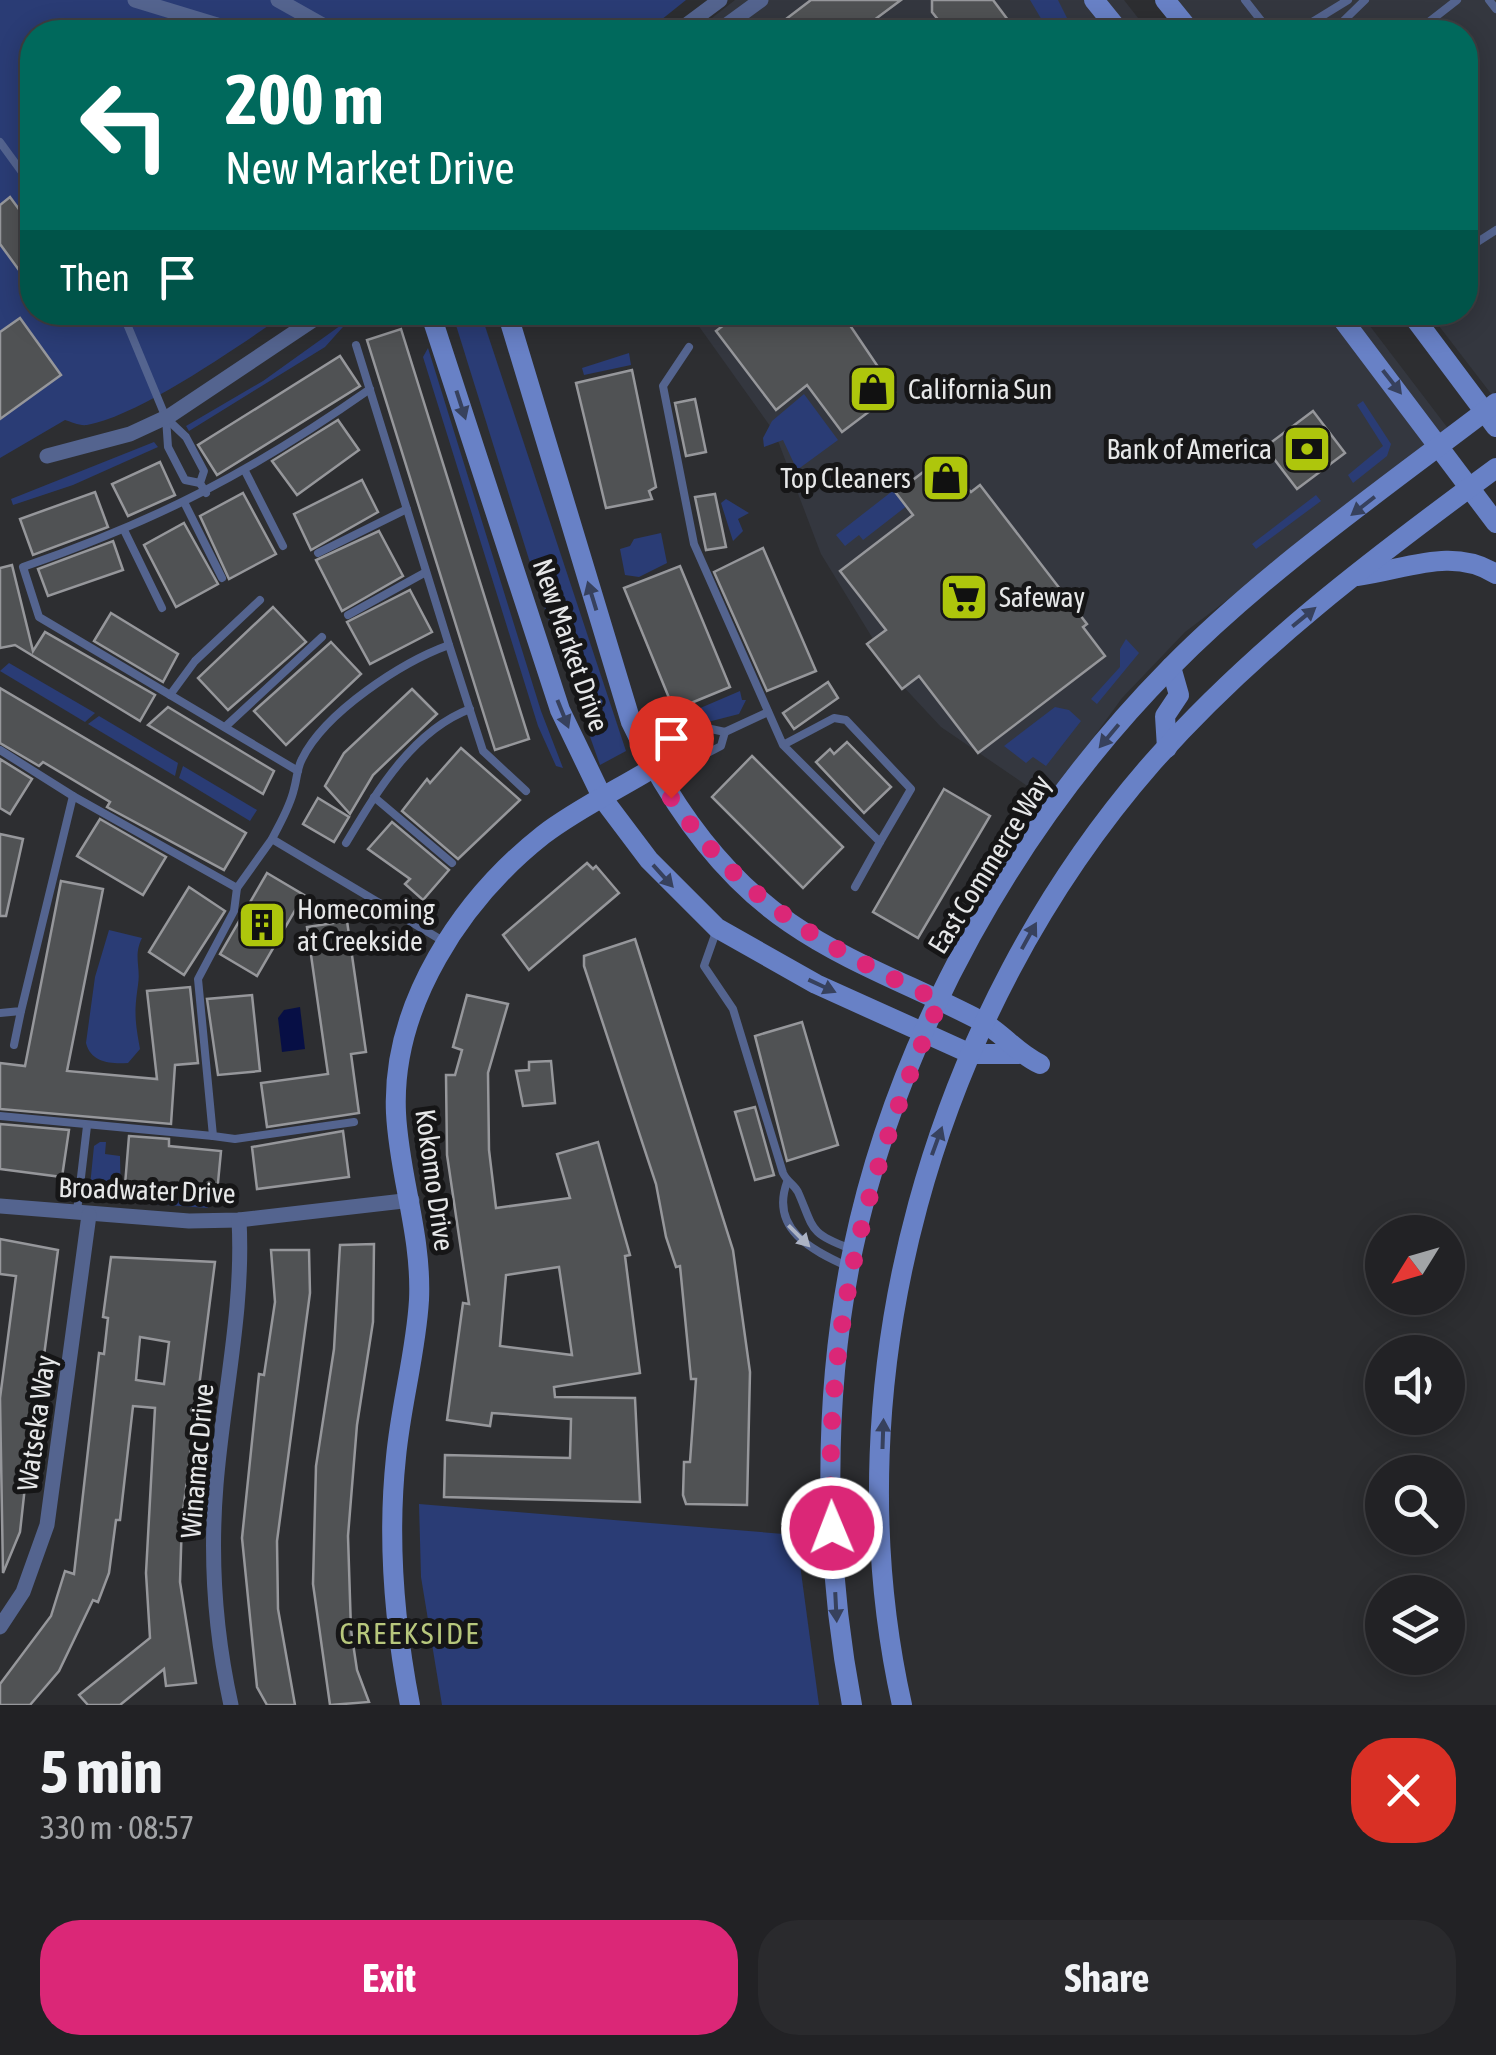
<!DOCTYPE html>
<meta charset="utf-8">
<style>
body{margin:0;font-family:"Asap Condensed",sans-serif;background:#2a2a2d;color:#f1f3f6;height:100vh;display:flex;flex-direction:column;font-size:38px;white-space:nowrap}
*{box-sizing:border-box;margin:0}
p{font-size:32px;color:#a2a4a7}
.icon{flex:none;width:55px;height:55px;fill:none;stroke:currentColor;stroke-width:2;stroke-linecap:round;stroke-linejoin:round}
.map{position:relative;height:1705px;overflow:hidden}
.panel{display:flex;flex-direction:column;background:#222225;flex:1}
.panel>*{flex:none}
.hud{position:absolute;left:20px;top:20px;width:1458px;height:305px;border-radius:40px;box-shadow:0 5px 25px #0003,0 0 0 2px #3f3f42;background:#00695c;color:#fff;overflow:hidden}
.needle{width:65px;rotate:233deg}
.tools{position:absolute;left:1365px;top:1215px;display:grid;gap:20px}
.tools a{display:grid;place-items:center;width:100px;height:100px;border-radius:50%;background:#222225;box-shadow:0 5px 25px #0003,0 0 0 2px #3f3f42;font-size:50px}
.pin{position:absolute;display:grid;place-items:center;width:85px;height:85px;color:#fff;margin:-102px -42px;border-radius:50% 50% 50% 0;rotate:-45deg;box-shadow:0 0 10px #0007}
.pin .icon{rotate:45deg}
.me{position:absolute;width:110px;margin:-55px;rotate:359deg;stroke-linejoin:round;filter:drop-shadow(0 0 8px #0008)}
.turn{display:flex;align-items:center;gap:35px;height:210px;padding:0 40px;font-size:45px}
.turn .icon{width:130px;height:130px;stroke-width:2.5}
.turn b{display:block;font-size:70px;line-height:85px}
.then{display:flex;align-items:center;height:95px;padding:0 40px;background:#0003;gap:20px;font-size:38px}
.round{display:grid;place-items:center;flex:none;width:105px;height:105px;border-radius:40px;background:#2a2a2d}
.headline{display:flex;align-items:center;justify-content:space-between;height:170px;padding:0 40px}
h1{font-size:60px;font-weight:700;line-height:75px}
.cta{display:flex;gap:20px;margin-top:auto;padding:20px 40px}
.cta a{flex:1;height:115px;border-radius:40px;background:#db2777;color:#fff;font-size:40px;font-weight:700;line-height:115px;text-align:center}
.cta a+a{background:#2a2a2d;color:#f1f3f6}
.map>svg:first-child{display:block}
.built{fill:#34373f}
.green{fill:#2a3c75}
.water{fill:#070f45}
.building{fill:#505254;stroke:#96979b;stroke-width:2.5;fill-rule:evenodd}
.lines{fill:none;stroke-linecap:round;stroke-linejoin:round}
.lane{stroke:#54648f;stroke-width:8}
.street{stroke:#54648f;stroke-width:15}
.secondary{stroke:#6881c6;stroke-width:20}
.oneway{fill:#37415d}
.oneway2{fill:#acb3c4}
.route{stroke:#db2777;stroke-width:18;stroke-dasharray:0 32.4}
.labels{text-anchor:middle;stroke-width:10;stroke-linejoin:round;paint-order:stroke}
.poi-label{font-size:28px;fill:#e6e7e8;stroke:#161617;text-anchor:start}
.street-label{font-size:28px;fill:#e6e7e8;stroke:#161617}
.neighbourhood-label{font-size:30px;letter-spacing:2.5px;fill:#b7c77c;stroke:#161617}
</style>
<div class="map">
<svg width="1496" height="1705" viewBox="0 0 1496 1705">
<rect width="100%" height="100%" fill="#2d2e31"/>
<g class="built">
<path d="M735 0H1124L1149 32H694Z"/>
<path d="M1174 0H1496V391L1492 395 1429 313 1465 312V32H1199Z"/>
<path d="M676 313H1360L1450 431 1185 632 1122 698 1048 800 941 727 900 683 821 554 775 433 693 318Z"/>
</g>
<g class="green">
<path d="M0 0H686L646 32H32V312L287 313C240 345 141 415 87 425 79 426 72 422 65 420L0 458Z"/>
<path d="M1030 0H1058L1073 30 1049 32Z"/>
<path d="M481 314 626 751 600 765 541 598 455 322Z"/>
<path d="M351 318 325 347 189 431 186 426 263 381Z"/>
<path d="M428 348 541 711 563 768 556 766 538 726 423 357Z"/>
<path d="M629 353 631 365 584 375 582 368Z"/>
<path d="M804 394 838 440 797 470 783 440 764 447 763 438 772 421Z"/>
<path d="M1363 401 1391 444 1387 456 1353 483 1348 475 1383 446 1357 405Z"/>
<path d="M154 442 158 447 73 485 13 505 11 499Z"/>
<path d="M895 489 908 505 863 540 859 535 845 546 836 535Z"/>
<path d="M1316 495 1321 501 1256 549 1252 544Z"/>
<path d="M726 499 749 513 738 519 743 531 733 541 721 503Z"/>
<path d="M661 533 667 563 639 577 625 575 620 549 630 546 634 539Z"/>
<path d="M1126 639 1139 653 1097 704 1091 699 1120 667V649Z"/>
<path d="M9 663 95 713 85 722 0 671Z"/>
<path d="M740 691 742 700H746L739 714 704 723 698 709Z"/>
<path d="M1055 707 1069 710 1081 721 1046 766 1033 757 1026 763 1004 746Z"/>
<path d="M99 716 178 763 175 776 88 724Z"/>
<path d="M183 766 257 810 250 821 179 778Z"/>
<path d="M109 930 142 938C133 956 141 967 138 985 134 1013 135 1021 140 1049L128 1063C111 1064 91 1063 86 1043L95 977Z"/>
<path d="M100 1142H106L105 1154 120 1156 121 1202 89 1196 94 1146Z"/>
<path d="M127 1192 206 1201 208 1208 124 1202Z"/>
<path d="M419 1504 796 1535 819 1705H442L421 1577Z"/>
</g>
<path class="water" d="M300 1007 305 1049 282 1052 278 1018 284 1010Z"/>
<g class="building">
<path d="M811 0H901L858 32H769Z"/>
<path d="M932 0H993L1017 32H948L932 12Z"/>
<path d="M10 197 32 227V288L0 244V205Z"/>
<path d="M741 312H841L895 392 842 432 807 385 776 410 716 331Z"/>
<path d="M20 318 61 375 0 419V332Z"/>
<path d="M401 329 529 739 495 750 367 340Z"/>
<path d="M340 356 360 386 217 475 198 445Z"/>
<path d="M632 370 656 487 649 491 652 499 606 508 576 383Z"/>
<path d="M695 399 706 452 686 456 675 403Z"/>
<path d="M1313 411 1345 453 1297 489 1265 447Z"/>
<path d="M338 420 359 450 297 495 272 461Z"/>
<path d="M940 459 971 492 980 485 1087 624 1083 627 1105 656 978 753 919 676 902 689 867 644 886 630 840 571 913 515 896 493Z"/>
<path d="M160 462 175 495 128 516 112 484Z"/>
<path d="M362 480 378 512 311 550 294 514Z"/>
<path d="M95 492 108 527 33 555 20 519Z"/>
<path d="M243 493 276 554 229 579 200 516Z"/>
<path d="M715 494 726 547 706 550 695 497Z"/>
<path d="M184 523 218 584 176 607 144 545Z"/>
<path d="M379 531 403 576 342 611 316 560Z"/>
<path d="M113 541 123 570 48 596 38 569Z"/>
<path d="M763 548 816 671 767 691 714 572Z"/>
<path d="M12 565 33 651 45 632 155 695 140 721 15 645 0 648V568Z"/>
<path d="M680 566 730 687 674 710 624 588Z"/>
<path d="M410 590 432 632 370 664 347 622Z"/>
<path d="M273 607 306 642 228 710 198 678Z"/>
<path d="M111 613 178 654 163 682 94 641Z"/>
<path d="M331 642 361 674 286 745 254 711Z"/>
<path d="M828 682 838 698 794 729 783 713Z"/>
<path d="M0 688 246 833 224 870 107 807 110 802 43 762 39 766 0 743Z"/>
<path d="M412 689 437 714 373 775 350 814 325 786 344 753Z"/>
<path d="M168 707 274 771 263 794 148 725Z"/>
<path d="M847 742 891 787 864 813 816 762 830 749 834 754Z"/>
<path d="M461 748 520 800 458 859 402 811 427 779 430 783Z"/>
<path d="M752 756 843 847 803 888 712 797Z"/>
<path d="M0 759 32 779 10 814 0 808Z"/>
<path d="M944 789 990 816 918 938 873 912Z"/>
<path d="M318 798 349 817 334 842 303 824Z"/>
<path d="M100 819 166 857 143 895 77 856Z"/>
<path d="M392 822 449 870 423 900 405 884 410 879 368 849Z"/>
<path d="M0 834 23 839 6 916H0Z"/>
<path d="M587 863 593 869 596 866 619 893 529 970 503 935Z"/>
<path d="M267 873 304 895 257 976 220 954Z"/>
<path d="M61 881 103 889 67 1071 157 1079 147 991 190 987 198 1063 175 1065 171 1124 0 1109V1063L25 1066Z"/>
<path d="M189 887 225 911 184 975 149 952Z"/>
<path d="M347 921 366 1052 351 1054 359 1113 267 1127 261 1083 328 1074 307 927Z"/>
<path d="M635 939 733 1250 750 1372 747 1505 686 1504 683 1495 684 1462H690L696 1379H691L680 1266 676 1267 666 1237 656 1184 584 966V956Z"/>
<path d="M252 995 260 1071 218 1075 207 999Z"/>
<path d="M467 995 508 1004 488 1073 489 1150 496 1208 570 1198 557 1154 598 1142 630 1255 625 1256 640 1373 554 1387 555 1397 635 1398 640 1502 444 1497 445 1455 570 1458 571 1419 492 1413 490 1426 447 1420 463 1303 469 1304 447 1155 446 1075H455L462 1050 453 1047ZM559 1267 572 1355 500 1346 506 1275Z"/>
<path d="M802 1022 838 1145 787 1161 755 1036Z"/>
<path d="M551 1061 555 1103 523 1106 516 1071 529 1070V1062Z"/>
<path d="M755 1107 774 1175 755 1180 735 1112Z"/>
<path d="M0 1124 69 1130 62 1177 0 1169Z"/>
<path d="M343 1131 349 1177 257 1189 252 1147Z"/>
<path d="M129 1136 169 1139V1146L221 1151 217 1193 125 1185Z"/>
<path d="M0 1239 58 1250 40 1386H36L20 1532 3 1573 0 1398 16 1276 0 1274Z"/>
<path d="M374 1244 373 1322 357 1425 348 1536 351 1630 357 1670 369 1702 330 1705 313 1584 316 1466 334 1349 340 1245Z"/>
<path d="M271 1250H309L310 1293 277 1541 278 1609 295 1705H267L257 1687 242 1538 259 1374 264 1375 275 1302Z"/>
<path d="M111 1257 215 1262 182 1519 180 1582 196 1683 166 1686 164 1669 120 1705H88L79 1695 150 1638 146 1573 155 1408 133 1406 120 1520H116L109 1573 98 1602 93 1600 59 1671 30 1705H0V1684L51 1616 65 1571 74 1574 99 1353 104 1354 108 1318 103 1317ZM140 1337 169 1342 164 1384 136 1380Z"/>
</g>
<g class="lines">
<g class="lane">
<path d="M1245 0 1270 32"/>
<path d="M1489 0 1496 9"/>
<path d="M1296 32 1348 0"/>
<path d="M1332 32 1365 0"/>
<path d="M1416 32 1457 0"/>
<path d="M0 142 32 186"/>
<path d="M1465 250 1496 230"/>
<path d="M122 312 166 418 168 447 185 480 200 483"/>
<path d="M689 347 663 386 694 544 783 745 880 842 911 789 846 720 834 718 783 745"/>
<path d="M166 418 186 437 204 471 200 483 206 493"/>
<path d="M245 471 283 546"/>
<path d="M185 504 222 578"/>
<path d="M124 530 162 608"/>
<path d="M318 553 407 509"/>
<path d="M348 615 426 572"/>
<path d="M449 645 483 751 526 791"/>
<path d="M170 695 195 661 260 600"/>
<path d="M225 727 322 637"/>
<path d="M725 732 768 712"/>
<path d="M0 750 73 796"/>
<path d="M657 767 687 753 698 758 721 746 725 732 711 729 689 744 687 753"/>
<path d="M298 771 39 617 23 567C159 520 253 471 370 389"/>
<path d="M374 797 452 863"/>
<path d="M272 839C280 823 290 807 294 789 297 779 297 768 302 759 325 712 402 662 449 645L356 345"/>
<path d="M346 843C376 793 412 731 470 709"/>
<path d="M855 887 880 842"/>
<path d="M716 932 704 966 733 1009 783 1173C787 1182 794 1184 798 1192 814 1228 808 1233 849 1248"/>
<path d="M0 1013 21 1011 73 796 237 888"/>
<path d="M14 1045 21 1011"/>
<path d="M0 1116 213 1136"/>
<path d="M354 1122 235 1139 213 1136 198 979 234 911 237 888 272 839 443 941"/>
<path d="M787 1182C770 1229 811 1250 849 1267"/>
<path d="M77 1211 87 1126"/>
</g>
<g class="street">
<path d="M135 0 240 32"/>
<path d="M278 0 335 32"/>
<path d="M677 32 720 0"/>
<path d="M717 32 761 0"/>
<path d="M47 456 130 434 171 415 325 312"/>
<path d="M0 1206 189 1221 239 1220 412 1200"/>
<path d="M0 1627 23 1592 47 1525 89 1215"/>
<path d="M231 1705C215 1633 210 1559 216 1485 223 1396 244 1310 239 1220"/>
</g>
<g class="secondary">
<path d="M1094 0 1120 32"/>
<path d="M1165 0 1191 32"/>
<path d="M430 312 560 710 603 799 649 860 717 928 816 984 971 1054H1019"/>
<path d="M507 312 631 722C668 800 718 874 790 923 848 963 916 987 979 1020 1002 1032 1016 1053 1040 1064"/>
<path d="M1337 312 1496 523"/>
<path d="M1410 312 1496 427"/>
<path d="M1357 576C1405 570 1452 546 1496 574"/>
<path d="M1167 748 1165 716 1179 695 1171 667"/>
<path d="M410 1705C394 1622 387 1541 396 1457 401 1404 416 1352 419 1300 422 1235 399 1176 396 1113 391 1005 462 899 543 835 577 809 617 790 653 768"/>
<path d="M852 1705C824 1557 822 1397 853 1249 898 1034 1017 823 1170 668 1268 569 1386 487 1496 403"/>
<path d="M902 1705C829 1378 934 1012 1153 762 1253 649 1375 557 1496 468"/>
</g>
</g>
<defs><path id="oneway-solid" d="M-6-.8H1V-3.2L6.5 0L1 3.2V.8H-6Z" transform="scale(2.5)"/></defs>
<g class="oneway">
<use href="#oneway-solid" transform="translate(1392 382) rotate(52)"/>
<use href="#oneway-solid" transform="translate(461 405) rotate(72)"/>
<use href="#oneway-solid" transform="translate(1363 506) rotate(142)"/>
<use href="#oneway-solid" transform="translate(592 596) rotate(-107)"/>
<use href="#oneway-solid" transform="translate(1304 617) rotate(-39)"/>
<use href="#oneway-solid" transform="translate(563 714) rotate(68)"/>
<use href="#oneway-solid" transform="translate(1109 736) rotate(130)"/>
<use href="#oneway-solid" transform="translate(663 876) rotate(48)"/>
<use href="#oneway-solid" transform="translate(1029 936) rotate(-61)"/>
<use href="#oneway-solid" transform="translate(822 986) rotate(25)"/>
<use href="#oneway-solid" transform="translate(937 1141) rotate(-70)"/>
<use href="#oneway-solid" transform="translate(883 1434) rotate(-88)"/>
<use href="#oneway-solid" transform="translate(836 1607) rotate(87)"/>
</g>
<use class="oneway2" href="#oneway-solid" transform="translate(799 1236) rotate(45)"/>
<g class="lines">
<path class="route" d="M671 798C745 905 826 947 940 1001 866 1172 822 1340 832 1528"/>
</g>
<defs>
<g id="shop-square" transform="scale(2.5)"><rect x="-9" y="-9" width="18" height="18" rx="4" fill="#aec60c" stroke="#161617"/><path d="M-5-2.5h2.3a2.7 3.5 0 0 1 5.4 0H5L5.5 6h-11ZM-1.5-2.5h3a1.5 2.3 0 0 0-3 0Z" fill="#111"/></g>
<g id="bank-square" transform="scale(2.5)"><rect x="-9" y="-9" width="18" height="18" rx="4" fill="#aec60c" stroke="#161617"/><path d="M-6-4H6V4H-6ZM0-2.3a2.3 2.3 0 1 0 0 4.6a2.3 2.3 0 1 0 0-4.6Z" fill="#111"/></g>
<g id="supermarket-square" transform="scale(2.5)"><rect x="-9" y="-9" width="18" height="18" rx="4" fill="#aec60c" stroke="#161617"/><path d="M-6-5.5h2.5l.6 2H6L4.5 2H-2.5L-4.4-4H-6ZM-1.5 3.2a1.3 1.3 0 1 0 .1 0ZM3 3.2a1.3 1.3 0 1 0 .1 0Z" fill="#111"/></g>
<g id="building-square" transform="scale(2.5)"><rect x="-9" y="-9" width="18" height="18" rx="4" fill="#aec60c" stroke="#161617"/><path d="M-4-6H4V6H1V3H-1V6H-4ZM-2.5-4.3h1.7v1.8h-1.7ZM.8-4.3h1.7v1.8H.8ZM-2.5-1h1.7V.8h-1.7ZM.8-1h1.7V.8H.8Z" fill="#111"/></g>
</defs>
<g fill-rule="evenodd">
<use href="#shop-square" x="873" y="389"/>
<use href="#bank-square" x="1307" y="449"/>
<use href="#shop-square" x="946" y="478"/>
<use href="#supermarket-square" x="964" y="597"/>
<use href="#building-square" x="262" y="925"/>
</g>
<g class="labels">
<g class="poi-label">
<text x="908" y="399">California Sun</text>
<text x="1272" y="459" text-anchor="end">Bank of America</text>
<text x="911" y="488" text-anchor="end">Top Cleaners</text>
<text x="999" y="607">Safeway</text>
<text x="297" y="919">Homecoming<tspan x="297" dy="32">at Creekside</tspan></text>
</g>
<g class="street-label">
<text transform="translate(571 645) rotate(71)" y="10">New Market Drive</text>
<text transform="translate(989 864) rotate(-58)" y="10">East Commerce Way</text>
<text transform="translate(435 1180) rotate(82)" y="10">Kokomo Drive</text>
<text transform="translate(147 1190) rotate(2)" y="10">Broadwater Drive</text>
<text transform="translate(36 1423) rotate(-82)" y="10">Watseka Way</text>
<text transform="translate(197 1461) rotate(-85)" y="10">Winamac Drive</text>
</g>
<g class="neighbourhood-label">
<text x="410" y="1644">CREEKSIDE</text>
</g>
</g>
</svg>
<div class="tools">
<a><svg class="needle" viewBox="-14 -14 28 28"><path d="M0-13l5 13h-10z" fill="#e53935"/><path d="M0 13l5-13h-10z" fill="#a2a4a7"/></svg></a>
<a><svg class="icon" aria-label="sound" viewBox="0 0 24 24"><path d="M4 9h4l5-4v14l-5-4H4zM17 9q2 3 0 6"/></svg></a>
<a><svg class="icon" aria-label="search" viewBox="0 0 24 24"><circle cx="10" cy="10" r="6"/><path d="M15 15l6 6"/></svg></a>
<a><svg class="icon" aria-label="layers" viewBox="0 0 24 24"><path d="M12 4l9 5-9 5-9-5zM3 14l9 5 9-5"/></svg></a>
</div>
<div class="pin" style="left:671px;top:798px;background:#d93025"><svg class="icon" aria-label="arrive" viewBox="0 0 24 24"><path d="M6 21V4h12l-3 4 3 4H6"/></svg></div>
<svg class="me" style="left:832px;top:1528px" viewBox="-20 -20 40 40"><circle r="17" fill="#db2777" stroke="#fff" stroke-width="3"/><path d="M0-11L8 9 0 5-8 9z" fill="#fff"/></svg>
<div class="hud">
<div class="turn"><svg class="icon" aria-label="left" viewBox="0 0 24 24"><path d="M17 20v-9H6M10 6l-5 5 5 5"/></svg><div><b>200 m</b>New Market Drive</div></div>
<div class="then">Then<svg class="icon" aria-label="arrive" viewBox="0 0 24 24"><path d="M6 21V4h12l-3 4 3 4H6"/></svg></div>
</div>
</div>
<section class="panel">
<div class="headline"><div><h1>5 min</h1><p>330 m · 08:57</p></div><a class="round" style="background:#d93025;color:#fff"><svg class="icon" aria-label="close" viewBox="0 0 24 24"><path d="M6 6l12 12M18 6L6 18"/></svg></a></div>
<div class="cta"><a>Exit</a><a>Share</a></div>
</section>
